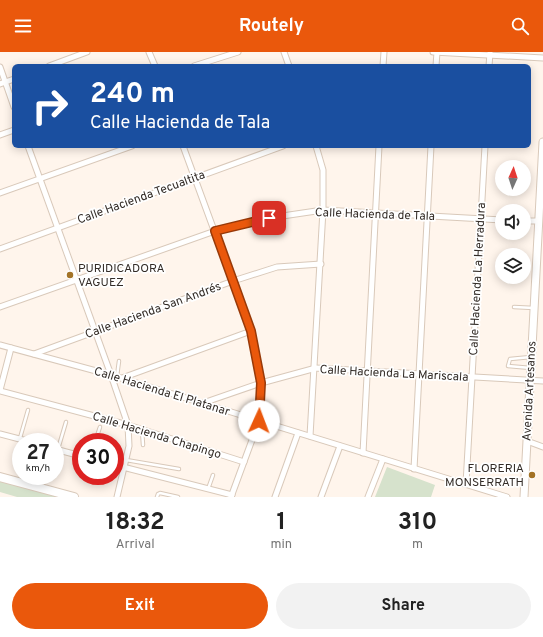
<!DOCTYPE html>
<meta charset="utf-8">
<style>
body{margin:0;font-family:Overpass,sans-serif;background:#f2f2f2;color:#222;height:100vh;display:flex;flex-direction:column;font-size:15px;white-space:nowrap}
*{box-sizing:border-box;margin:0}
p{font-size:13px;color:#767676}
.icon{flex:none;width:22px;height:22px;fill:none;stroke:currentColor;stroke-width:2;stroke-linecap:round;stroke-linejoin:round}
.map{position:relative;height:445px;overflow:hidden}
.drawer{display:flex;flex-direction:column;background:#fff;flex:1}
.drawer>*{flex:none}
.guide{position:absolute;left:12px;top:12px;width:519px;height:84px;border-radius:6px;box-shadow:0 2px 10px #0003;background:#1a4fa0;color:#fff;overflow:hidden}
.needle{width:26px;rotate:3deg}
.buttons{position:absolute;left:495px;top:108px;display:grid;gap:8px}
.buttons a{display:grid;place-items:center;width:36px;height:36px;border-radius:50%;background:#fff;box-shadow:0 2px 10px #0003;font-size:20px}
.speed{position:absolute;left:12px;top:381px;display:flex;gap:8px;font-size:20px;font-weight:700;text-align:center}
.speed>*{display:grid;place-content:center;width:52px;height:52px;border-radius:50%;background:#fff;box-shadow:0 2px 10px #0003;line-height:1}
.speed small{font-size:10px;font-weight:400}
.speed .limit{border:6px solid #d22;background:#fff;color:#111}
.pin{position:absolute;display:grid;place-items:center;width:34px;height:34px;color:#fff;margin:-17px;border-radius:8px;box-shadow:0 2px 6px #0006}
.me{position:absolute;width:44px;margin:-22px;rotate:2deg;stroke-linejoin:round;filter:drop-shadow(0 0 3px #0008)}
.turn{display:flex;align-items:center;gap:14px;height:84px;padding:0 12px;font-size:18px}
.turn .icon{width:52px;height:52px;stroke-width:2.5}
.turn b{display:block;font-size:28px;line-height:34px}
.eta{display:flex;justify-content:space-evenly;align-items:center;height:68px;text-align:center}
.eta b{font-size:24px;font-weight:700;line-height:28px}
.cta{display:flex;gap:8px;margin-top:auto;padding:8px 12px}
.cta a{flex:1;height:46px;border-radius:24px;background:#ea580c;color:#fff;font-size:16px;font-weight:700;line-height:46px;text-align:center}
.cta a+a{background:#f2f2f2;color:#222}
header{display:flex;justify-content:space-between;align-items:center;height:52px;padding:0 12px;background:#ea580c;color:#fff;font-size:18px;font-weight:700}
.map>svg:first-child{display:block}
.park{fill:#d6e2cc}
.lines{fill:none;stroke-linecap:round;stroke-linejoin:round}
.lane-casing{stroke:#d9c9ba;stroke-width:4.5}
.street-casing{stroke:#d9c9ba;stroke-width:7}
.secondary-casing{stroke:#d9c9ba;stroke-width:9}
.primary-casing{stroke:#d9c9ba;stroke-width:10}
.lane{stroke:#fff;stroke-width:2.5}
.street{stroke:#fff;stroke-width:5}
.secondary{stroke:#fff;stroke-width:7}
.primary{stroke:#fff;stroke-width:8}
.route-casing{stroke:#983908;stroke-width:10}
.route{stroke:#ea580c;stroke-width:7}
.poi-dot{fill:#a37327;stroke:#fff;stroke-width:1.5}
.labels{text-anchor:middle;stroke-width:3.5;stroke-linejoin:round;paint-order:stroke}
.street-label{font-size:12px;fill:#332c27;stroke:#fff}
.poi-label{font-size:12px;fill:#332c27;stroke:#fff;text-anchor:start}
</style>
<header><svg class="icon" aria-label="menu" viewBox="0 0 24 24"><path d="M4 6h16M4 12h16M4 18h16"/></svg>Routely<svg class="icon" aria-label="search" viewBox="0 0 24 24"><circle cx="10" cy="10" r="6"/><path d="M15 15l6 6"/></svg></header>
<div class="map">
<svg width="543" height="445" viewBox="0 0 543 445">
<rect width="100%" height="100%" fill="#fff5ec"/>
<g class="park">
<path d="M387 415 435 433 431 445H375Z"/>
<path d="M0 428 62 445H17L0 440Z"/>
</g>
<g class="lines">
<g class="lane-casing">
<g id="lane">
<path d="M514 255 534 256"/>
<path d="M531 316 508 314 510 307 531 305"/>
<path d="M117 324 119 309"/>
<path d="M142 378 143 393"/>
<path d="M20 386 28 358"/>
<path d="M95 390 100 375"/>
<path d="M58 397 66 370"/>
<path d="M19 406 21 399"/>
<path d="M126 408 179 417"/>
<path d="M208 437 213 423"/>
<path d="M157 445 158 442 160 441 178 445"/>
</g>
</g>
<g class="street-casing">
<g id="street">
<path d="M149 0 155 14"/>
<path d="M284 0 289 14"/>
<path d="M433 0 543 6"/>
<path d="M49 14 87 0"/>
<path d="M194 14 238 0"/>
<path d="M383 14 384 0"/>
<path d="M436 14 437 0"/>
<path d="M489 14 490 1"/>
<path d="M0 15 14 55"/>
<path d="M0 32 14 27"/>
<path d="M0 83 14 78"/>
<path d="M28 94 111 323 128 373 129 394 117 445"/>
<path d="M183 94 251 279 261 331 259 369 231 445"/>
<path d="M0 141 132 94"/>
<path d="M524 169H539"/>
<path d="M0 197 283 94"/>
<path d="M0 255 215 179 269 166 323 158 502 168"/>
<path d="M0 293 111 323 507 445"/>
<path d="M34 302 233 229 277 215 321 212"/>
<path d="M122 326 251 279"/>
<path d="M0 338 11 296"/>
<path d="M0 339 128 373 244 410"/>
<path d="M203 351 261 331 316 316 543 329"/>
<path d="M0 382 31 390"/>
<path d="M310 384 323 158V118L316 94"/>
<path d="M527 389 543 395"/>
<path d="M55 397 81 404"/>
<path d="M363 401 379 94"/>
<path d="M115 413 232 443"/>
<path d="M414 417 431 94"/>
<path d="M466 432 485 94"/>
<path d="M275 445 298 381"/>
<path d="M321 445 340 394"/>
<path d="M368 445 383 407"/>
</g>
</g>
<g class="secondary-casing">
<path id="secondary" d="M524 445 543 90"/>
</g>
<g class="primary-casing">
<path id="primary" d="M0 425 74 445"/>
</g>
<use href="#lane" class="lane"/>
<use href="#street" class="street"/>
<use href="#secondary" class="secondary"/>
<use href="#primary" class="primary"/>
</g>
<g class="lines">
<g class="route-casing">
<path id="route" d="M259 369 261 331 251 279 215 179 269 166"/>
</g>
<use href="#route" class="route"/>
</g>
<g class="poi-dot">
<circle cx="70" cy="223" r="4"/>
<circle cx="532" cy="423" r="4"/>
</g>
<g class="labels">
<g class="street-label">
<text transform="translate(141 145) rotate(-20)" y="4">Calle Hacienda Tecualtita</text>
<text transform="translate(375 162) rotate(2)" y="4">Calle Hacienda de Tala</text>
<text transform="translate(477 227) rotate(-87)" y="4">Calle Hacienda La Herradura</text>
<text transform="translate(153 258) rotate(-20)" y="4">Calle Hacienda San Andrés</text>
<text transform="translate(394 321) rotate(3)" y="4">Calle Hacienda La Mariscala</text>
<text transform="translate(162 339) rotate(17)" y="4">Calle Hacienda El Platanar</text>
<text transform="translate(529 339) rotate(-87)" y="4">Avenida Artesanos</text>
<text transform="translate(157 383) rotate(17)" y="4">Calle Hacienda Chapingo</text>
</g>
<g class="poi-label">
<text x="78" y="220">PURIDICADORA<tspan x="78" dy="14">VAGUEZ</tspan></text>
<text x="524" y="420" text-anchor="end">FLORERIA<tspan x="524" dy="14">MONSERRATH</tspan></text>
</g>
</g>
</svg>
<div class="buttons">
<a><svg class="needle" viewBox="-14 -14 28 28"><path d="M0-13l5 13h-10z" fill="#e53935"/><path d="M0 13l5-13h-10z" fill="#767676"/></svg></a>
<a><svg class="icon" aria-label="sound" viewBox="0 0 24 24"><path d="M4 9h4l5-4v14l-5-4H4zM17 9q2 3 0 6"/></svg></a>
<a><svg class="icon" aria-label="layers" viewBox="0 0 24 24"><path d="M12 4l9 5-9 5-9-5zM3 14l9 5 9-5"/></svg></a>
</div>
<div class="speed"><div>27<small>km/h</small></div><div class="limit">30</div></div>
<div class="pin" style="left:269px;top:166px;background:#d93025"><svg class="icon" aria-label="arrive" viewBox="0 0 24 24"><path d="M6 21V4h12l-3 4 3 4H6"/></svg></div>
<svg class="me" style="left:259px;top:369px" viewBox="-20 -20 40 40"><circle r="19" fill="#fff"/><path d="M0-13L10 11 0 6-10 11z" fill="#ea580c"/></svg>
<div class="guide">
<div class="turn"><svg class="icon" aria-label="right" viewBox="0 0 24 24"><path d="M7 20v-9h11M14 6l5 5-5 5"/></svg><div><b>240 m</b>Calle Hacienda de Tala</div></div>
</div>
</div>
<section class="drawer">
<div class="eta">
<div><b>18:32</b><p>Arrival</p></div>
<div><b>1</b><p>min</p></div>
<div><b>310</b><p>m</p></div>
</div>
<div class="cta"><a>Exit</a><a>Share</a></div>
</section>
